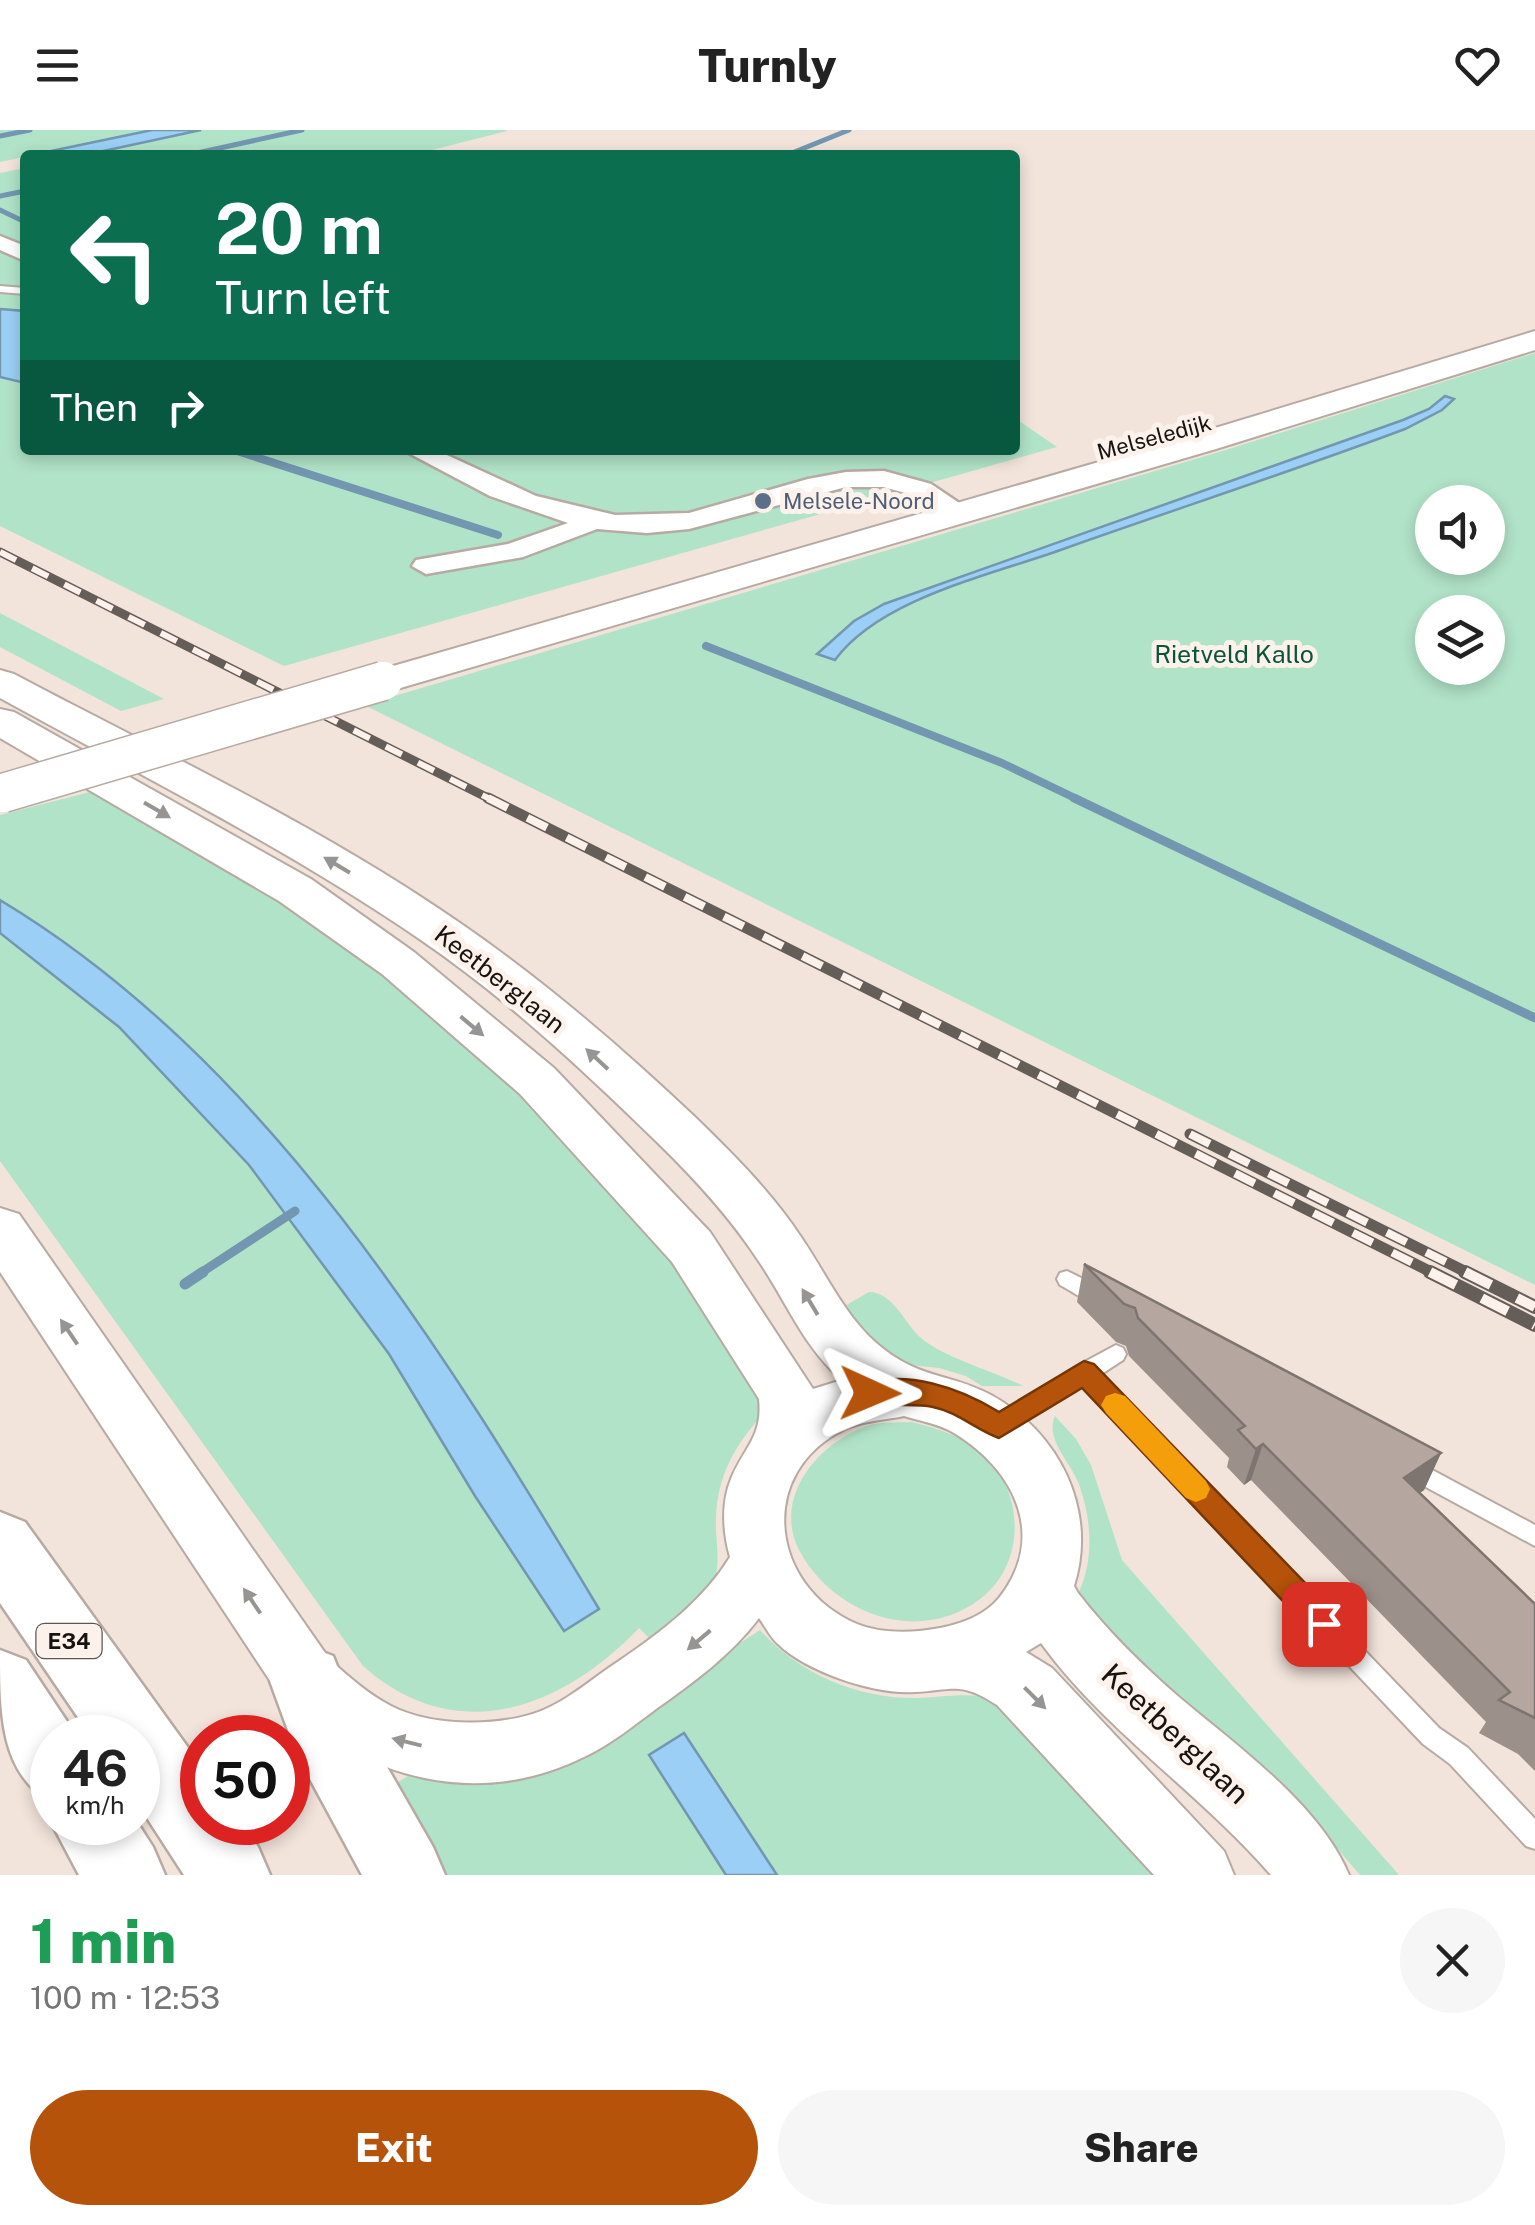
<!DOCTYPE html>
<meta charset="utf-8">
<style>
body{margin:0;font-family:"Public Sans",sans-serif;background:#f6f6f6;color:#222;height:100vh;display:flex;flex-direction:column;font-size:38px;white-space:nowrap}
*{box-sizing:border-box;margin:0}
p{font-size:32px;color:#767676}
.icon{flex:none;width:55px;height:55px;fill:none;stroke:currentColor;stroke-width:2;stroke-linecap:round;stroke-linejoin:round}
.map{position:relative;height:1745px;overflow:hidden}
.sheet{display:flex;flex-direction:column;background:#fff;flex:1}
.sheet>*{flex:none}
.top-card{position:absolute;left:20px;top:20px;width:1000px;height:305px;border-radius:10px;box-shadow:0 5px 15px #0003;background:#0b6e4f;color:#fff;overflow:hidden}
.fabs{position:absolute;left:1415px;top:355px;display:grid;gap:20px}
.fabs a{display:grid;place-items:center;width:90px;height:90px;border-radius:50%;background:#fff;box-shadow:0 5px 15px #0003;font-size:50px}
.speed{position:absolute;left:30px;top:1585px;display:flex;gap:20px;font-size:50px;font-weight:700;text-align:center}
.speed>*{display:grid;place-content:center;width:130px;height:130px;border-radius:50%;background:#fff;box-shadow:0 5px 15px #0003;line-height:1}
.speed small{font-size:25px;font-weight:400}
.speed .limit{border:15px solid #d22;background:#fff;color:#111}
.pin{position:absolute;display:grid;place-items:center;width:85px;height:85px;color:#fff;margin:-42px;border-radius:20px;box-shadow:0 5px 15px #0006}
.me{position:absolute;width:110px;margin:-55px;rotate:91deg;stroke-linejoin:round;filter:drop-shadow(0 0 8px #0008)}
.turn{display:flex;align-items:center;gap:35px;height:210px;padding:0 30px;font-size:45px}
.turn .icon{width:130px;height:130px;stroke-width:2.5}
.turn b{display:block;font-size:70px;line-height:85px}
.then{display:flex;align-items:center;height:95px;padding:0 30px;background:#0003;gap:20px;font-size:38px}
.round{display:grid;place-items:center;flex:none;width:105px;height:105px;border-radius:52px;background:#f6f6f6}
.summary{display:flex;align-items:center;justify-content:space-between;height:170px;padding:0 30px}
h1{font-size:60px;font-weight:800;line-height:75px;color:#1e9e55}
.primary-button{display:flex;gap:20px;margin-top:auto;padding:20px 30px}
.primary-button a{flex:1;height:115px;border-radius:60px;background:#b45309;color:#fff;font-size:40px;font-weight:800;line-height:115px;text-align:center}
.primary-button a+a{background:#f6f6f6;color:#222}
header{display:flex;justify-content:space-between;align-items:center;height:130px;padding:0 30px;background:#fff;font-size:45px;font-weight:800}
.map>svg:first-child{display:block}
.green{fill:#b1e3c8;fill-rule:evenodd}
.water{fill:#9bcff5;stroke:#7397b0;stroke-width:2.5}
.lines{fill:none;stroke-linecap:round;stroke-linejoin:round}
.stream-far3{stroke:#7397b0;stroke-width:5}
.stream-far2{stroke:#7397b0;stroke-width:8}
.stream-far1{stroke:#7397b0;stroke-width:9}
.stream{stroke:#7397b0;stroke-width:11}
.lane-casing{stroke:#b7aaa2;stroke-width:4}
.street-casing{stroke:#b7aaa2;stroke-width:5}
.secondary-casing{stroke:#b7aaa2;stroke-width:4}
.highway-casing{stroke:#b7aaa2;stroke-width:5}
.lane{fill:#fff;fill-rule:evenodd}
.street{fill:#fff;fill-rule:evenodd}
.secondary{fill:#fff;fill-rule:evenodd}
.highway{fill:#fff;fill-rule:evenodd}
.rail-far2-casing{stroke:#655d58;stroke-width:9}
.rail-far1-casing{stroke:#655d58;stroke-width:11}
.rail-casing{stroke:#655d58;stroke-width:14}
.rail-far2{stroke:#fdf1eb;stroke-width:6;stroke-dasharray:18;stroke-linecap:butt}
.rail-far1{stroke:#fdf1eb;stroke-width:8;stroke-dasharray:22;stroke-linecap:butt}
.rail{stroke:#fdf1eb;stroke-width:10;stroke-dasharray:29;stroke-linecap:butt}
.secondary-bridge-casing{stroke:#b7aaa2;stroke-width:41;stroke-linecap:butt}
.secondary-bridge{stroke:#fff;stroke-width:38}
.wall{fill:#9c908a}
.shaded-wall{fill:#7f7570}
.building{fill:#b5a7a0;stroke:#7f7570;stroke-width:2.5}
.oneway{fill:#979593}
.route{fill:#b45309;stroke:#753606;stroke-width:2.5}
.slow{fill:#f59e0b}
.service-dot{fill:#5c6f8a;stroke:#fdf1eb;stroke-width:4}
.labels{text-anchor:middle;stroke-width:10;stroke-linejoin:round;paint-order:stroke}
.far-street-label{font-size:22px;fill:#171310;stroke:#fdf1eb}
.far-service-label{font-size:22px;fill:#4e5e75;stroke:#fdf1eb;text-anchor:start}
.shield{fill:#fdf1eb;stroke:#5c5652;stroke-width:2.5}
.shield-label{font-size:22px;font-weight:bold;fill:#171310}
.park-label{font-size:25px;fill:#0a5538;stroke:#fdf1eb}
.street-label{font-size:25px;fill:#171310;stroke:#fdf1eb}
.near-street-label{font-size:30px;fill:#171310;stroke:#fdf1eb}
</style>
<header><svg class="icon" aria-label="menu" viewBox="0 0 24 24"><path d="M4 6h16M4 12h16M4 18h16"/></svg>Turnly<svg class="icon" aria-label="heart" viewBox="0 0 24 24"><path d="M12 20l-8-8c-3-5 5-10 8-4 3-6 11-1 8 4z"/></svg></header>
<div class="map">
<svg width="1535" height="1745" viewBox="0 0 1535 1745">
<rect width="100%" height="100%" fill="#f2e4db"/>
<g class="green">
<path d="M0 0H152L0 32Z"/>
<path d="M201 0H506L507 1 412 25H85Z"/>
<path d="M25 38V181L0 179V43Z"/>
<path d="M1535 223V1155L364 575 1219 322ZM1432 372H1488V428H1432ZM1432 482H1488V538H1432Z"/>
<path d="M0 247 25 253V320H1015V288L1057 317 284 536 0 396Z"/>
<path d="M0 483 164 569 121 581 0 517Z"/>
<path d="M90 662 280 770 382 842 519 962 670 1126 751 1229 763 1284C735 1315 717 1346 716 1389 715 1407 720 1426 716 1444 709 1473 679 1498 661 1520L639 1498C561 1580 455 1618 363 1536L0 1031V685Z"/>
<path d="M869 1162C893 1162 905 1194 921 1208 944 1228 994 1241 1023 1256H982L966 1246 939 1238 899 1234 836 1181Z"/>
<path d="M1055 1286 1076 1309 1091 1335 1122 1430 1399 1745H1360L1301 1676 1142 1551 1077 1466C1094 1433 1092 1392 1080 1357 1073 1334 1044 1310 1055 1286Z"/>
<path d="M912 1292C939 1299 966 1307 987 1327 1025 1367 1025 1435 980 1469 918 1516 833 1484 799 1420 772 1367 819 1312 867 1296 880 1291 898 1293 912 1292Z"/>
<path d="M760 1500C798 1543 856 1568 914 1568 943 1568 961 1562 992 1568L1175 1745H777L702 1630 649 1625 726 1745H446L395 1654 419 1639 603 1603Z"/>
</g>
<g class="water">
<path d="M152 0H201L85 25H32Z"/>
<path d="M0 179 25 181V253L0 247Z"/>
<path d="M1445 266 1454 269 1442 280 1405 299C1293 341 1179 378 1066 418 996 444 881 467 835 530L817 524 854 491 884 474 1403 290 1429 279Z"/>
<path d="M0 770C266 930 443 1219 599 1479L564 1501 475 1366 389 1224 249 1035 119 897 0 803Z"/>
<path d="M684 1603 777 1745H726L649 1625Z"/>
</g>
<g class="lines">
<g class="stream-far3">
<path d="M0 6 30 0"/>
<path d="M188 25 302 0"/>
<path d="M787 25 849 0"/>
<path d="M0 66 25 61"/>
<path d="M0 80 25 92"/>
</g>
<g class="stream-far2">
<path d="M234 320 498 405"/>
<path d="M706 516 1002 633 1079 670"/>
</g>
<g class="stream-far1">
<path d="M1074 668 1535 888"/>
<path d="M199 1144 295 1081"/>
</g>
<path class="stream" d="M185 1154 203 1142"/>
<g class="lane-casing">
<g id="lane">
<path d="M0 156 25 158V164L0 162Z"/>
<path d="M1067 1141 1108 1161 1111 1167 1108 1173C1093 1178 1074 1162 1060 1155L1057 1149 1060 1143Z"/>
<path d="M1116 1215 1123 1218 1126 1224 1123 1230 1100 1245 1439 1598 1468 1618 1535 1689V1719L1526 1716 1450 1634 1423 1614 1083 1255 1007 1302 999 1305 991 1302 988 1296 991 1290 1077 1236Z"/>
<path d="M1408 1327 1535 1395V1416L1400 1343 1397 1336 1400 1329Z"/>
</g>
</g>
<g class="street-casing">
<g id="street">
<path d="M0 106 25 116V131L0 120Z"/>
<path d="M403 320H436L536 366 615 385 689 383 808 349 846 342 884 341 931 354 974 383 961 391 913 365 883 357H846L689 399 647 403 597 399 523 427 426 444 412 436 416 430 508 414 568 393 490 366Z"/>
</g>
</g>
<g class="secondary-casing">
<g id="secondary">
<path d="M1535 201V220L1216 319 397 559 383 563 369 559 363 551 369 543 1192 305Z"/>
<path d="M0 540 14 544C163 623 318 695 457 791 542 849 621 917 696 988 734 1025 772 1063 801 1107 825 1142 843 1183 875 1212 918 1250 948 1242 991 1265 1059 1302 1098 1380 1074 1456L1078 1463C1108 1502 1143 1536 1180 1568 1237 1616 1320 1675 1349 1745H1271C1199 1662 1105 1601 1041 1513L1026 1522 1052 1538 1224 1721 1234 1745H1154L997 1575C960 1551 954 1560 915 1562 875 1565 807 1542 778 1514 770 1507 765 1496 759 1488 730 1526 694 1552 656 1579 633 1596 611 1614 586 1626 481 1679 367 1651 284 1572L0 1142V1078L19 1084 330 1530C349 1547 368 1564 391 1576 432 1597 499 1597 541 1581 569 1570 594 1547 619 1531 661 1502 703 1471 730 1427 723 1403 721 1373 731 1349 744 1317 763 1307 759 1269L672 1132 520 964 382 844 279 771 0 608V579L14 582 311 749 414 822 554 938 710 1102 813 1259 842 1250C805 1219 787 1173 760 1133 731 1088 695 1049 657 1012 583 940 506 868 421 810 287 718 142 646 0 568ZM904 1286C920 1291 940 1294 954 1303 1014 1339 1048 1406 999 1468 985 1485 961 1494 940 1498 914 1503 882 1504 857 1494 770 1457 755 1343 845 1299 861 1291 886 1290 904 1286Z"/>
</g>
</g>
<g class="highway-casing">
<g id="highway">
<path d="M0 1382 25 1392 202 1637V1692H241L258 1717 270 1745H184L138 1674V1608H92L0 1473Z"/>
<path d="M307 1516 333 1526 355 1581 433 1717 445 1745H362L297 1625 270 1551 281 1526Z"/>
<path d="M0 1520 26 1530 78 1608H52V1672C0 1645 0 1582 0 1520Z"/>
<path d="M52 1689V1692H137L153 1717 165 1745H79L51 1692Z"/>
</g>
</g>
<use href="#lane" class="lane"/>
<use href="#street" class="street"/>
<use href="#secondary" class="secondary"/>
<use href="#highway" class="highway"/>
<g class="rail-far2-casing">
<path id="rail-far2" d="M0 422 492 670"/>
</g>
<g class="rail-far1-casing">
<g id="rail-far1">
<path d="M488 668 1435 1144"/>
<path d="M1190 1004 1470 1144"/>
</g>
</g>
<g class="rail-casing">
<g id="rail">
<path d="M1430 1142 1535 1195"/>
<path d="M1465 1142 1535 1177"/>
</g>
</g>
<use href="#rail-far2" class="rail-far2"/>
<use href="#rail-far1" class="rail-far1"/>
<use href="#rail" class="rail"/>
<g class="secondary-bridge-casing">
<path id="secondary-bridge" d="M3 663 383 551"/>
</g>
<use href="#secondary-bridge" class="secondary-bridge"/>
</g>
<path class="wall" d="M1084 1134 1441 1323 1424 1360 1420 1363 1535 1474V1641L1518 1624 1479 1603 1486 1592 1251 1350 1244 1355 1227 1337 1229 1328 1129 1226 1126 1216 1116 1212 1077 1172Z"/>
<g class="shaded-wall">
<path d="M1263 1314 1251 1350 1244 1355 1256 1319Z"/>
<path d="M1441 1323 1424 1360 1389 1385 1404 1348Z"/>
</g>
<path class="building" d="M1084 1134 1441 1323 1404 1348 1535 1474V1588L1499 1570 1510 1562 1263 1314 1256 1319 1238 1300 1245 1296 1138 1188 1135 1178 1124 1174Z"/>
<defs><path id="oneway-solid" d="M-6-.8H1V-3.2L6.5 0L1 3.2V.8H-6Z" transform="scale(2.5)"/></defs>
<g class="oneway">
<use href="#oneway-solid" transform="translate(157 680) rotate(30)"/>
<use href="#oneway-solid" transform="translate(337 735) rotate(-149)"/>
<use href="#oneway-solid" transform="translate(472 896) rotate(40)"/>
<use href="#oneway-solid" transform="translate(597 929) rotate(-137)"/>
<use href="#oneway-solid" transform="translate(810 1172) rotate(-121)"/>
<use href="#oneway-solid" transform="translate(69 1202) rotate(-124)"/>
<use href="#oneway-solid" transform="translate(252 1471) rotate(-124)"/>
<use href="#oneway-solid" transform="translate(699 1510) rotate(140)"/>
<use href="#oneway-solid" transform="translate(1035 1568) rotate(45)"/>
<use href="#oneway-solid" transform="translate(407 1612) rotate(-166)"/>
</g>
<path class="route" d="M1084 1231 1094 1234 1335 1484 1339 1494 1335 1504 1324 1508 1314 1504 1082 1258 999 1308C976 1300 958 1282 933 1277 909 1272 883 1279 861 1271L857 1263 861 1255C906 1239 960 1258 999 1282Z"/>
<path class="slow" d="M1115 1263 1125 1266 1206 1351 1210 1359 1206 1368 1196 1372 1186 1368 1106 1283 1101 1275 1106 1266Z"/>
<circle class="service-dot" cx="763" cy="371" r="10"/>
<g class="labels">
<g class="far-street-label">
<text transform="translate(1154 307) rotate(-15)" y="8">Melseledijk</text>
</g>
<g class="far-service-label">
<text x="783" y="379">Melsele-Noord</text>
</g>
<rect class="shield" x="36.5" y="1494" width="65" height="34" rx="8"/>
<g class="shield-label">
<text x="69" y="1519">E34</text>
</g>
<g class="park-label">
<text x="1234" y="533">Rietveld Kallo</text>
</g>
<g class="street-label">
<text transform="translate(500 849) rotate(38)" y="9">Keetberglaan</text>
</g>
<g class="near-street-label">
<text transform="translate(1175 1604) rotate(43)" y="10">Keetberglaan</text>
</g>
</g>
</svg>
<div class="fabs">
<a><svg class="icon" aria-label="sound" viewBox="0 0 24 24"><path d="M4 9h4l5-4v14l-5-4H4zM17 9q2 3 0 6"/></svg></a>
<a><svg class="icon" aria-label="layers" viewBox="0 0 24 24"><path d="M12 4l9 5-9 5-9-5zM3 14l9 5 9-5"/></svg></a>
</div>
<div class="speed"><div>46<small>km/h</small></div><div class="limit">50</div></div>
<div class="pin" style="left:1324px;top:1494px;background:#d93025"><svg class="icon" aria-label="arrive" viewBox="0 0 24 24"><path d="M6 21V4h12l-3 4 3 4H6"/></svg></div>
<svg class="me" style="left:870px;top:1263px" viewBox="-20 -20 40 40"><path d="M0-17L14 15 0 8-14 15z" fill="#b45309" stroke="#fff" stroke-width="4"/></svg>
<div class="top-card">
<div class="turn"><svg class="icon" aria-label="left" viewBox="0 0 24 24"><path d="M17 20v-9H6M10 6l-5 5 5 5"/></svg><div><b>20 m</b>Turn left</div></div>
<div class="then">Then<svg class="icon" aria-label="right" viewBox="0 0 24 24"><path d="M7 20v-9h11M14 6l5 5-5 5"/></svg></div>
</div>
</div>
<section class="sheet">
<div class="summary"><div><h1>1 min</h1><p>100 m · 12:53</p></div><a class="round"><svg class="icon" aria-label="close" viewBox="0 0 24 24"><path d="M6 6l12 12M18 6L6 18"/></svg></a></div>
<div class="primary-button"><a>Exit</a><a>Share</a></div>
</section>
